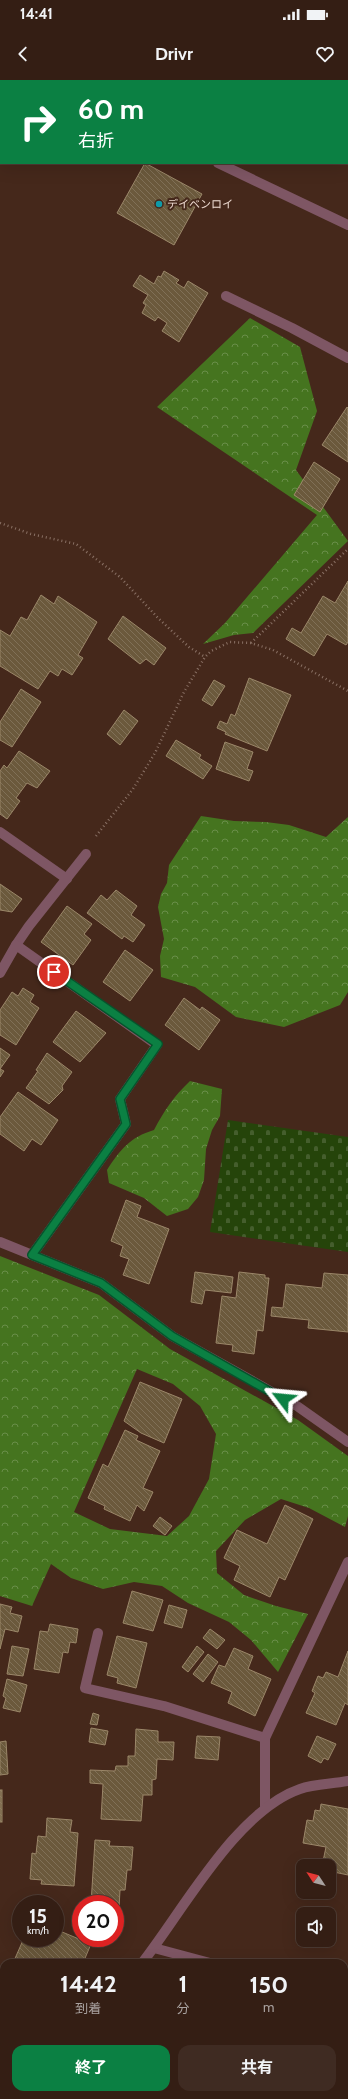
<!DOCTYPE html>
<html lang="ja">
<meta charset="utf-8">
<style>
body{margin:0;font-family:Cabin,"Noto Sans JP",sans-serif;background:#3f2b22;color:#f1f3f6;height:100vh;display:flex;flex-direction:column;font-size:15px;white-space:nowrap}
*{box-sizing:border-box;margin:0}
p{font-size:13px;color:#a9a2a0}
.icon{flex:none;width:22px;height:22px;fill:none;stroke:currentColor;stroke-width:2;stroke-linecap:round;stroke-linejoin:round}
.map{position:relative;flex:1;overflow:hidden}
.drawer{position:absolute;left:0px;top:1879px;width:348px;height:140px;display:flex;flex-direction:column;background:#341e14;border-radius:12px 12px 0 0;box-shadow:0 4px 16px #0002,0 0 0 1px #4e3c34}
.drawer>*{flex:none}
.top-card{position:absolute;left:0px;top:0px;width:348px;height:84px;box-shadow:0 4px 16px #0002,0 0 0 1px #4e3c34;background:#0b8043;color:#fff;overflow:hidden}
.needle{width:26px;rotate:306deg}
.fabs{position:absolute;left:296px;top:1779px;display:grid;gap:8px}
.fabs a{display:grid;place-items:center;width:40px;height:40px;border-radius:8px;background:#341e14;box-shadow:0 4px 16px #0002,0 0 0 1px #4e3c34;font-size:20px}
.speed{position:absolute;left:12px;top:1815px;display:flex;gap:8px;font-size:20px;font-weight:700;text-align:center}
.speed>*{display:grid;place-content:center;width:52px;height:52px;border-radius:50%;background:#341e14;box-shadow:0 4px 16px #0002,0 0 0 1px #4e3c34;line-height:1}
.speed small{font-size:10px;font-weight:400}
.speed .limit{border:6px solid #d22;background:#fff;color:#111}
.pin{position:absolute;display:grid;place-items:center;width:34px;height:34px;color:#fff;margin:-17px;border:2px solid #fff;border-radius:50%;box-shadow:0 1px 4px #0007}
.me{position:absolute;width:44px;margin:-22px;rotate:299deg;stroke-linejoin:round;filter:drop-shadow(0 0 3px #0008)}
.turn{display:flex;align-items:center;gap:14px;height:84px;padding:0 12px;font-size:18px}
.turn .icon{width:52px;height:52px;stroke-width:2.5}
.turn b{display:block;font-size:28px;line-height:34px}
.eta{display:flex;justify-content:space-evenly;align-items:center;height:68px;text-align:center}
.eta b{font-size:24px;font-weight:700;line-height:28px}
.action{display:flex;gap:8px;margin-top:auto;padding:8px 12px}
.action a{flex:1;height:46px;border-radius:12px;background:#0b8043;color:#fff;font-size:16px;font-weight:700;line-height:46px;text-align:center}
.action a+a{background:#3f2b22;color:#f1f3f6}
.status{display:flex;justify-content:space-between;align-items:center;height:28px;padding:0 20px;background:#341e14;direction:ltr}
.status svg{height:11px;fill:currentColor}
header{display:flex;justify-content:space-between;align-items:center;height:52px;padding:0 12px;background:#341e14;font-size:18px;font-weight:700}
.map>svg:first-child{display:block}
.forest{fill:url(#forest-crowns);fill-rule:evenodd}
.cemetery{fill:url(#cemetery-stones)}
.building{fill:url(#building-back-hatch);stroke:#9b8769}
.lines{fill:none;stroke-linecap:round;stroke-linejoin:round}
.path{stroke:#8a7165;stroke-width:2.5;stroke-dasharray:1 3;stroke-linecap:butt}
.minor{stroke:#7e5664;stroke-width:10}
.route-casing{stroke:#07532c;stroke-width:10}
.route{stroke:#0b8043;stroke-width:7}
.culture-dot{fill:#0f9aa8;stroke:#45281b;stroke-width:1.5}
.labels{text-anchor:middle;stroke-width:4;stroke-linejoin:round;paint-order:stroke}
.poi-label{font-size:11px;fill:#efdcd3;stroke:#45281b;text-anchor:start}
</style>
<div class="status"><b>14:41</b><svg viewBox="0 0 49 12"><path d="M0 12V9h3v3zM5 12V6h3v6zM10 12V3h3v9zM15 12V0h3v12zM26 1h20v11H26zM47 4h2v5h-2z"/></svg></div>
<header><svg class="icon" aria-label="back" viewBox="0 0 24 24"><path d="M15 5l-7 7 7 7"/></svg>Drivr<svg class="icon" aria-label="heart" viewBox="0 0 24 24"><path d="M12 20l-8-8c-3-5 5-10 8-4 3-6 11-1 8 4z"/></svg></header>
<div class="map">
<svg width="348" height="2019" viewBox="0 0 348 2019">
<defs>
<pattern id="forest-crowns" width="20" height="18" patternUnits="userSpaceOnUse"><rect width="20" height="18" fill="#45741f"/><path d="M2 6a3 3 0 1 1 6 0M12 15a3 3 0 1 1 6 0" fill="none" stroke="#698e49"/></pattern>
<pattern id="cemetery-stones" width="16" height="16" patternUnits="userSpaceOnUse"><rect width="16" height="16" fill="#25440a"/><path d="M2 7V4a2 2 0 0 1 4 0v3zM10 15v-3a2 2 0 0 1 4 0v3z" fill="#455e2d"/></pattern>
<pattern id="building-back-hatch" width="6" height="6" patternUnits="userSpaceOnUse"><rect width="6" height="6" fill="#6b593c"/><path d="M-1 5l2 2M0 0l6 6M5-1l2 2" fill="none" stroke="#807057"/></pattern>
</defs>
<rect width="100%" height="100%" fill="#45281b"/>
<g class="forest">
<path d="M250 238 300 267 317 331 296 390 348 461 253 553 234 555 203 564 225 543 317 435 157 327Z"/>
<path d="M201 736 234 741 266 742 289 745 326 757 348 737V912L340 925 284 947 236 937 195 907 161 897 160 876 164 859 158 827 161 814 167 803 169 785Z"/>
<path d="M190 1001 222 1009 220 1036 212 1050 206 1069 204 1100 198 1117 188 1129 167 1136 144 1118 109 1103 107 1090C120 1070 130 1057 154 1050 164 1031 174 1016 190 1001Z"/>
<path d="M0 1176 99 1215 170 1269 298 1340 348 1376V1436L345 1447 309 1428 281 1419 245 1440 216 1471 217 1493 244 1515 276 1526 308 1534 278 1592 251 1560 229 1542 188 1523 162 1506 134 1502 103 1509 71 1498 51 1484 32 1526 0 1516ZM137 1289 173 1304 200 1326 216 1354 209 1399 189 1436 167 1456 110 1449 74 1432Z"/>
</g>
<path class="cemetery" d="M228 1040 348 1057V1172L210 1152Z"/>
<g class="building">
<path d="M252 0H301L303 1H252Z"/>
<path d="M347 20 348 21V75H347Z"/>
<path d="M145 83 202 114 174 165 117 133Z"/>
<path d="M164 191 179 200 176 203 184 208 188 201 208 213 179 262 162 251 167 243 158 237 155 241 142 233 146 225 143 223 148 215 133 206 140 195 154 204 158 196 161 197Z"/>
<path d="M347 327 348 328V382L322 365Z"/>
<path d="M314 382 340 399 320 432 294 415Z"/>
<path d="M348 501V562L346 565 327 554 314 576 286 559 292 548 301 553 323 516 335 523Z"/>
<path d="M41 515 54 524 58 516 97 542 78 575 83 578 72 595 62 589 58 596 50 591 38 609 0 586V550L10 556 21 537 27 540Z"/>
<path d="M123 536 166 568 154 585 146 579 140 584 108 559Z"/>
<path d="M249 598 291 615 267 671 225 654 226 652 217 648 220 641 227 644 231 634 235 636Z"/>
<path d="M214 600 225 606 212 626 202 620Z"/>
<path d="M21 609 41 622 12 667 0 660V642Z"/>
<path d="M124 630 138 641 120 665 107 654Z"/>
<path d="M176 660 201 675 199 678 212 686 203 699 166 676Z"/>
<path d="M225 662 253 672 247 689 253 691 249 701 216 689Z"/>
<path d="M19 671 50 691 37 708 27 703 16 718 20 721 7 739 0 734V691L4 685 7 688Z"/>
<path d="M0 804 22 819 12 832 0 830Z"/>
<path d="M116 810 137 826 131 835 145 845 133 862 124 856 122 859 87 833 101 815 107 820Z"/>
<path d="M67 826 92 844 84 854 91 860 73 885 41 862Z"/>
<path d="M125 870 153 890 130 921 103 902Z"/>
<path d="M23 908 34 915 30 922 39 928 16 965 0 955V930L12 912 18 916Z"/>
<path d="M184 918 200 930 202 927 220 940 199 970 165 945Z"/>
<path d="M76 931 106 953 80 982 53 962Z"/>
<path d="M0 968 10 975 0 989 4 991 0 997Z"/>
<path d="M47 973 72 992 62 1006 63 1010 49 1024 26 1008 38 991 36 990Z"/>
<path d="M18 1012 58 1040 41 1065 32 1059 24 1071 0 1054V1037Z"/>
<path d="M126 1120 141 1126 137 1137 169 1149 149 1204 123 1195 129 1179 120 1176 123 1166 111 1161Z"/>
<path d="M195 1192 233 1197 231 1213 205 1210 202 1224 191 1222Z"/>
<path d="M239 1192 265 1195V1198H269L263 1251 257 1250 254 1274 232 1271 233 1265 216 1263 222 1216 236 1218Z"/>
<path d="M324 1193 348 1195V1252L308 1248 309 1240 271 1236 272 1227 283 1228 286 1204 322 1208Z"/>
<path d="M140 1302 182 1319 164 1363 141 1353 124 1341Z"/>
<path d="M125 1350 138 1356 136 1360 160 1371 143 1408 153 1412 144 1431 137 1425 130 1441 104 1429 105 1426 88 1418 103 1384 108 1387Z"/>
<path d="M285 1425 313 1439 285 1500 279 1497 270 1517 234 1500 240 1486 224 1478 237 1450 267 1464Z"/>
<path d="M160 1437 172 1446 165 1455 153 1446Z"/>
<path d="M132 1511 163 1520 153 1551 123 1543Z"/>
<path d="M0 1524 12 1527 10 1533 22 1536 18 1552 5 1549 0 1569Z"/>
<path d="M169 1525 187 1530 182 1548 164 1543Z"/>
<path d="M50 1544 78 1549 76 1563 70 1562 68 1573 63 1572 59 1593 34 1589 40 1551 48 1552Z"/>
<path d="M210 1549 225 1560 217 1569 203 1558Z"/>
<path d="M117 1556 147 1563 136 1608 117 1603 118 1598 107 1595Z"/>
<path d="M12 1566 29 1569 23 1596 7 1594Z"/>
<path d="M197 1566 204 1572 188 1592 182 1587Z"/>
<path d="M234 1568 253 1576 248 1589 271 1599 255 1636 228 1623 232 1612 211 1603 219 1585 225 1587Z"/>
<path d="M348 1571V1625L345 1623 336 1645 306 1633 315 1613 312 1611 318 1596 323 1598 326 1592 338 1597Z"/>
<path d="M208 1574 218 1582 203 1602 193 1594Z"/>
<path d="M7 1599 27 1605 20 1632 3 1628 6 1618 3 1616Z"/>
<path d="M93 1633 99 1635 97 1645 90 1644Z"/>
<path d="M91 1648 108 1651 105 1665 89 1662Z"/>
<path d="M136 1649 158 1651V1662H174L173 1680 157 1679 156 1699 152 1700V1715H143L141 1741 101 1739 103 1704 90 1703V1690L115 1691 116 1686H128V1676H135Z"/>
<path d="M197 1656 220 1657 218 1680 195 1678Z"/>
<path d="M317 1656 336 1664 328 1680 324 1678 321 1683 308 1676Z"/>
<path d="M6 1661 8 1694 0 1695V1662Z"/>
<rect x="0" y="1710" width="2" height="32"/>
<path d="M321 1724 348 1729V1795L329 1791V1786H322L326 1767 303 1763 307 1740 313 1741 315 1730 320 1731Z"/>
<path d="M47 1738 72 1740 70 1752 78 1753 74 1806 41 1804 42 1800 30 1799 32 1773 36 1774 38 1756 46 1757Z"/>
<path d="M95 1760 110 1761 109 1766 133 1767 131 1790H127L125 1810H120L119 1828H115V1824H91Z"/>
<path d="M55 1849 91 1864 83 1883H13L24 1858H55Z"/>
</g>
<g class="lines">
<g class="path">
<path d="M0 443 31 454 76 464 120 497 158 538 189 567 205 577"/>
<path d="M251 563 348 469"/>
<path d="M96 756 133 709 155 673 184 612 205 577 211 571 230 562 251 563 273 570 348 611"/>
</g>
<g class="minor">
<path d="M102 1V0"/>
<path d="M0 74 1 75"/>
<path d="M218 83 348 145"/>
<path d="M226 216 292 248 348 278"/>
<path d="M0 752 67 799"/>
<path d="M16 865 29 846 86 774"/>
<path d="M0 893 16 865 157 965 120 1019 126 1044 32 1175"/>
<path d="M0 1162 101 1203 172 1256 297 1326 348 1362"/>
<path d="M98 1553 85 1608 164 1626 265 1658"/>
<path d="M265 1728V1658L348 1482"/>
<path d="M154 1868 210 1883"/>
<path d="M142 1883C183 1831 236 1731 300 1709 314 1704 333 1704 348 1701"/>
<path d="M344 1947 348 1949"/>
<path d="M0 1950 4 1951"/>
<path d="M56 2019 57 2015"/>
</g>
</g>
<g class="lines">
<g class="route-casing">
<path id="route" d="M54 892 158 964 120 1019 126 1044 32 1175 101 1203 172 1256 283 1319"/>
</g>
<use href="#route" class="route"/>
</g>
<circle class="culture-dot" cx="159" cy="124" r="4"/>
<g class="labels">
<g class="poi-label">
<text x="167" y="128">デイベンロイ</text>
</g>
</g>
</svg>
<div class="fabs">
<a><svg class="needle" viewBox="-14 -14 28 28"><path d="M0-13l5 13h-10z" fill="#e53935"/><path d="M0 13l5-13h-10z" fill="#a9a2a0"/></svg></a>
<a><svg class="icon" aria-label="sound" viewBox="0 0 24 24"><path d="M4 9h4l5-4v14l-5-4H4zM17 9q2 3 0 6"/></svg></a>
</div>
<div class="speed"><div>15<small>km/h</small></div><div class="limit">20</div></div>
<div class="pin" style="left:54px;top:892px;background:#d93025"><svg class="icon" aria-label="arrive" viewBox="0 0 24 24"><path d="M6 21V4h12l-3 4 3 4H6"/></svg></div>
<svg class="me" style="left:283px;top:1319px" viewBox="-20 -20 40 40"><path d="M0-17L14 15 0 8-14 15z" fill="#0b8043" stroke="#fff" stroke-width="4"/></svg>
<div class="top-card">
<div class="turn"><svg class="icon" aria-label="right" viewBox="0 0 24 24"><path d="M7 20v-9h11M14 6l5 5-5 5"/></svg><div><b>60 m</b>右折</div></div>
</div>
<section class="drawer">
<div class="eta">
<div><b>14:42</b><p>到着</p></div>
<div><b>1</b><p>分</p></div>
<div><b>150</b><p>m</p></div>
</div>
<div class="action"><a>終了</a><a>共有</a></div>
</section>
</div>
